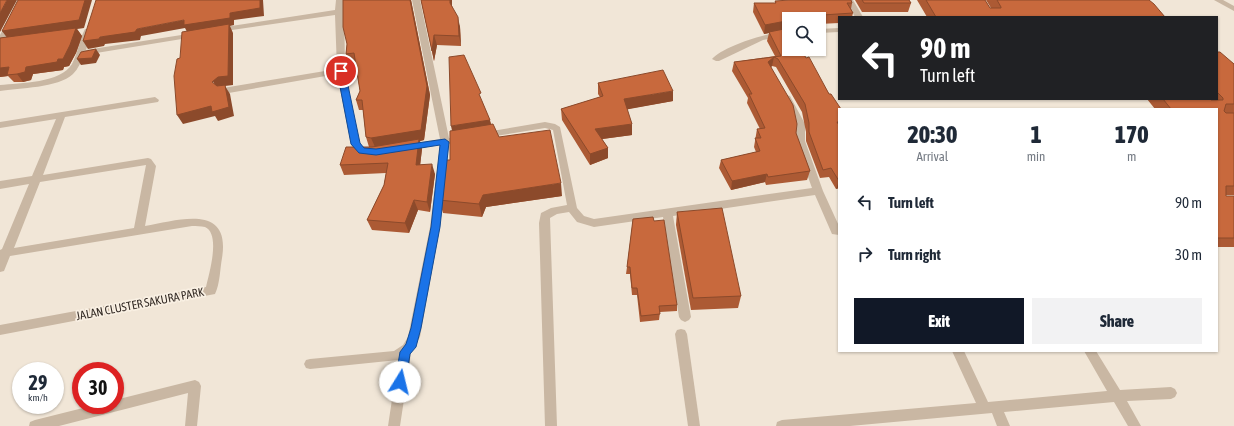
<!DOCTYPE html>
<style>
body{margin:0;font-family:"Asap Condensed",sans-serif;background:#f2f2f3;color:#1f2937;height:100vh;display:flex;flex-direction:column;font-size:15px;white-space:nowrap}
*{box-sizing:border-box;margin:0}
p{font-size:13px;color:#747a83}
.icon{flex:none;width:22px;height:22px;fill:none;stroke:currentColor;stroke-width:2;stroke-linecap:round;stroke-linejoin:round}
.map{position:relative;flex:1;overflow:hidden}
.side{position:absolute;left:838px;top:108px;width:380px;height:244px;display:flex;flex-direction:column;background:#fff;border-radius:0px;box-shadow:0 1px 3px #0004}
.side>*{flex:none}
.guide{position:absolute;left:838px;top:16px;width:380px;height:84px;border-radius:0px;box-shadow:0 1px 3px #0004;background:#202124;color:#fff;overflow:hidden}
.tools{position:absolute;left:782px;top:12px;display:grid;gap:8px}
.tools a{display:grid;place-items:center;width:44px;height:44px;border-radius:0px;background:#fff;box-shadow:0 1px 3px #0004;font-size:20px}
.speed{position:absolute;left:12px;top:362px;display:flex;gap:8px;font-size:20px;font-weight:700;text-align:center}
.speed>*{display:grid;place-content:center;width:52px;height:52px;border-radius:50%;background:#fff;box-shadow:0 1px 3px #0004;line-height:1}
.speed small{font-size:10px;font-weight:400}
.speed .limit{border:6px solid #d22;background:#fff;color:#111}
.pin{position:absolute;display:grid;place-items:center;width:34px;height:34px;color:#fff;margin:-17px;border:2px solid #fff;border-radius:50%;box-shadow:0 1px 4px #0007}
.me{position:absolute;width:44px;margin:-22px;rotate:9deg;stroke-linejoin:round;filter:drop-shadow(0 0 3px #0008)}
.turn{display:flex;align-items:center;gap:14px;height:84px;padding:0 16px;font-size:18px}
.turn .icon{width:52px;height:52px;stroke-width:2.5}
.turn b{display:block;font-size:28px;line-height:34px}
.eta{display:flex;justify-content:space-evenly;align-items:center;height:68px;text-align:center}
.eta b{font-size:24px;font-weight:800;line-height:28px}
.primary-button{display:flex;gap:8px;margin-top:auto;padding:8px 16px}
.primary-button a{flex:1;height:46px;border-radius:0px;background:#111827;color:#fff;font-size:16px;font-weight:800;line-height:46px;text-align:center}
.primary-button a+a{background:#f2f2f3;color:#1f2937}
ul{padding:0;list-style:none}
li{display:flex;align-items:center;gap:12px;height:52px;padding:0 16px}
li div{flex:1}
li b{display:block;font-size:15px}
li em{font-style:normal}
.map>svg:first-child{display:block}
.lines{fill:none;stroke-linecap:round;stroke-linejoin:round}
.minor{fill:#c9b7a3;fill-rule:evenodd}
.wall{fill:#ac5a34}
.shaded-wall{fill:#8c4a2b}
.building{fill:#c8693d;stroke:#8c4a2b}
.route{fill:#1a73e8;stroke:#114b97}
.labels{text-anchor:middle;stroke-width:3.5;stroke-linejoin:round;paint-order:stroke}
.street-label{font-size:12px;fill:#342b25;stroke:#f9f0e3}
</style>
<div class="map">
<svg width="1234" height="426" viewBox="0 0 1234 426">
<rect width="100%" height="100%" fill="#f1e6d7"/>
<g class="lines">
<g class="minor">
<path d="M18 0H26L4 43 0 45V35Z"/>
<path d="M336 0H344L345 71 360 144 365 148 371 150 373 152 368 155 359 153 351 145 337 74 223 94 219 91 223 88 337 69 335 15 218 32 214 30 218 28 335 10Z"/>
<path d="M412 0H420L449 138 463 136 468 139 463 142 449 144 440 227 420 337 411 353 400 426H388L398 360 310 369 306 368 304 364 306 360 310 359 394 351 403 345 408 337 430 227 440 145 408 150 403 147 408 144 440 139Z"/>
<path d="M845 0H853L863 17H855Z"/>
<path d="M1214 0H1223L1234 6V11Z"/>
<path d="M839 28V32L819 33V29Z"/>
<path d="M85 29H88L92 31 86 50 194 33 198 35 194 37 84 55C81 62 78 69 73 74 58 88 19 88 0 91V85C20 83 61 83 72 64 78 53 79 40 85 29Z"/>
<path d="M789 31V35L763 40 719 61H716L712 59C725 45 770 32 789 31Z"/>
<path d="M787 95 790 96 805 124V141L823 191 839 226V235L832 234 815 195 673 216 691 317 689 320 685 322 681 320 679 317 663 217 594 227 577 222 569 212 557 214 550 218 557 426H545L539 223 541 213 551 208 567 205 553 130 545 128 483 138 479 135 480 133 545 122 555 124 560 127 577 208 584 216 594 219 812 188 795 141 796 124 783 98Z"/>
<path d="M155 97 159 100 158 102 65 117 43 175 148 158 151 159 156 166 145 226C179 220 231 203 222 258 220 269 220 284 215 294L0 335V325L206 287C209 274 221 234 205 227 201 226 196 226 192 226L10 256 4 271 0 272V250L2 249 29 184 0 189V181L32 176 56 119 0 128V122ZM146 165 134 228 14 248 40 182Z"/>
<path d="M681 329 685 330 687 334 700 426H688L675 334 677 330Z"/>
<path d="M952 351H964L988 402 1107 391 1084 351H1096L1120 390 1171 387 1175 389 1177 393 1175 397 1171 399 1127 401 1141 426H1128L1114 402 1004 412 1010 426H997L992 413 850 426H776L777 422 782 420 976 403Z"/>
<path d="M195 380 199 382 201 386 197 426H185L188 393 59 426H29L30 422 35 420 95 405H115V400Z"/>
</g>
</g>
<g class="wall">
<path d="M343 0H411L430 95 424 140 420 141 422 149 420 165 435 174 430 212 418 210 409 233 372 230 367 220 384 185 386 173 344 175 340 165 369 147 366 137 363 110H359L356 100 360 91 355 63 349 64 346 54 347 44Z"/>
<path d="M421 0 452 6 460 27 461 46 437 45 434 61Z"/>
<path d="M855 0H909L911 3 908 12H862Z"/>
<path d="M917 0H985L990 8H991L986 0H1149L1165 17H927Z"/>
<path d="M775 1 852 3 851 9 853 13 852 17H839V23L819 24V19H789V28H784V29L806 58 839 109V188L836 189 829 177 820 178 806 141V132L802 112 776 67 772 66 771 67 810 171 807 180 766 185 765 182 731 190 719 168 721 160 756 152 754 147 757 129H760L747 103 748 98 732 71 734 62 775 56 767 41 769 33 764 34 753 12 754 3H775Z"/>
<path d="M84 28 77 29 82 36 76 53 69 66 64 67 63 70 33 74 31 80 23 82H14L8 76 0 77V38Z"/>
<path d="M1217 52 1234 64V195H1226V196H1234V247H1217V109H1155L1147 99H1217Z"/>
<path d="M598 83 673 101 627 109 632 135 602 139 608 148V158L590 165 562 120 561 109 600 97 598 94Z"/>
<path d="M482 101 491 124 499 137 562 196 486 207 482 217 443 213 439 200 450 160 452 130Z"/>
<path d="M677 212 741 296 738 308 691 310 676 225Z"/>
<path d="M633 219 677 305V311L660 312 659 320 640 322 637 295H632L630 274H626L627 267Z"/>
</g>
<g class="shaded-wall">
<path d="M7 0H17L0 32V13Z"/>
<path d="M85 0H92L84 28 77 29 82 36 76 53 69 66 64 67 63 70 33 74 31 80 23 82 17 74 26 67 58 59 8 39 2 31Z"/>
<path d="M260 0H263L264 16 234 20V25L230 26 233 33V85L225 86 230 94 234 116 218 121 215 116 183 124 177 115 218 91 185 28 141 36 140 40 105 44 104 46 88 49 83 41 100 37 137 29 184 20 230 13Z"/>
<path d="M410 0H411L430 95 424 140 420 141 422 149 419 175 375 147 371 138Z"/>
<path d="M450 0H452V13L450 3Z"/>
<path d="M458 17 460 27 461 46 459 36Z"/>
<path d="M786 21 784 30 764 34 765 25Z"/>
<path d="M434 35 437 45 434 61 432 51Z"/>
<path d="M96 49 100 55 96 63 81 65 77 59Z"/>
<path d="M774 57 772 66 767 71 768 62Z"/>
<path d="M9 67 7 75 8 76 0 77V68Z"/>
<path d="M673 91V101L624 110V99Z"/>
<path d="M490 120 492 129 453 135 451 126Z"/>
<path d="M632 124V135L595 140V129Z"/>
<path d="M608 148V158L590 165V154Z"/>
<path d="M432 164 435 174 430 212 427 202Z"/>
<path d="M767 174 765 182 731 190 732 181Z"/>
<path d="M839 181V188L836 189Z"/>
<path d="M561 183 562 196 486 207 482 217 479 204 483 195Z"/>
<path d="M414 200 418 210 409 233 405 223Z"/>
</g>
<g class="building">
<path d="M0 0H7L0 13Z"/>
<path d="M18 0H85L79 20 2 31Z"/>
<path d="M96 0H260V8L230 13V18L184 25V20L137 29 135 32 100 37 99 39 83 41Z"/>
<path d="M343 0H410L427 86 421 130 371 138 366 137 362 100H356L360 91 354 53 346 54 347 44 343 27Z"/>
<path d="M421 0H450V3L458 17 459 36 434 35 432 51Z"/>
<path d="M790 0H851L852 3H847L853 13 807 16 808 18 789 19V20H785L786 21 765 25 754 3H776L775 1Z"/>
<path d="M862 0H909L911 3H864Z"/>
<path d="M926 0H985L990 8H1001V7L997 0H1149L1154 4 1165 17H936Z"/>
<path d="M229 24 228 76 218 77 212 82 217 86 225 85 229 107 212 112 211 106 177 115 174 76 177 59 180 58 182 32Z"/>
<path d="M76 28 70 45 63 59H58L57 62 26 67 25 72 17 74 7 75 9 67 0 68V38Z"/>
<path d="M789 28V49H801L806 58 809 57 829 94H831L841 109H839V122H837L839 125V181L831 168 823 170 809 132V123L805 104 778 59 774 57 768 62 793 105 797 124 796 133 810 171 768 177 767 174 732 181 721 160 760 151 755 138H761L757 129 765 128 749 94H752L734 62 781 56 769 32Z"/>
<path d="M96 49 92 58 77 59 81 52Z"/>
<path d="M1217 52H1220L1234 64V104H1226L1224 111 1226 113H1234V186H1226V196H1234V238H1217V109H1171L1163 99H1210L1211 100H1223V98L1217 92Z"/>
<path d="M464 55 481 93 479 94 490 120 451 126 449 57Z"/>
<path d="M663 70 673 91 624 99 632 124 595 129 608 148 590 154 561 109 603 96 598 83Z"/>
<path d="M493 124 499 137 550 130 561 183 483 195 479 204 439 200 444 160H450V131Z"/>
<path d="M419 139 416 165 432 164 427 202 414 200 405 223 367 220 384 185 388 163 340 165 346 147H372Z"/>
<path d="M722 208 741 296 693 298 677 212Z"/>
<path d="M653 217 654 221 664 220 677 305 659 306 660 314 641 316 637 288H632L630 267H627L633 219Z"/>
</g>
<path class="route" d="M341 68 345 71 360 143 364 148 376 149 445 139 449 142 440 227 421 328 416 347 410 354 406 382 404 385 400 387 397 385 395 382 400 352 406 344 411 328 431 227 440 145 376 155 359 153 351 144 337 71Z"/>
<g class="labels">
<g class="street-label">
<text transform="translate(140 304) rotate(-11)" y="4">JALAN CLUSTER SAKURA PARK</text>
</g>
</g>
</svg>
<div class="tools">
<a><svg class="icon" aria-label="search" viewBox="0 0 24 24"><circle cx="10" cy="10" r="6"/><path d="M15 15l6 6"/></svg></a>
</div>
<div class="speed"><div>29<small>km/h</small></div><div class="limit">30</div></div>
<div class="pin" style="left:341px;top:71px;background:#d93025"><svg class="icon" aria-label="arrive" viewBox="0 0 24 24"><path d="M6 21V4h12l-3 4 3 4H6"/></svg></div>
<svg class="me" style="left:400px;top:382px" viewBox="-20 -20 40 40"><circle r="19" fill="#fff"/><path d="M0-13L10 11 0 6-10 11z" fill="#1a73e8"/></svg>
<div class="guide">
<div class="turn"><svg class="icon" aria-label="left" viewBox="0 0 24 24"><path d="M17 20v-9H6M10 6l-5 5 5 5"/></svg><div><b>90 m</b>Turn left</div></div>
</div>
<section class="side">
<div class="eta">
<div><b>20:30</b><p>Arrival</p></div>
<div><b>1</b><p>min</p></div>
<div><b>170</b><p>m</p></div>
</div>
<ul>
<li><svg class="icon" aria-label="left" viewBox="0 0 24 24"><path d="M17 20v-9H6M10 6l-5 5 5 5"/></svg><div><b>Turn left</b></div><em>90 m</em></li>
<li><svg class="icon" aria-label="right" viewBox="0 0 24 24"><path d="M7 20v-9h11M14 6l5 5-5 5"/></svg><div><b>Turn right</b></div><em>30 m</em></li>
</ul>
<div class="primary-button"><a>Exit</a><a>Share</a></div>
</section>
</div>
